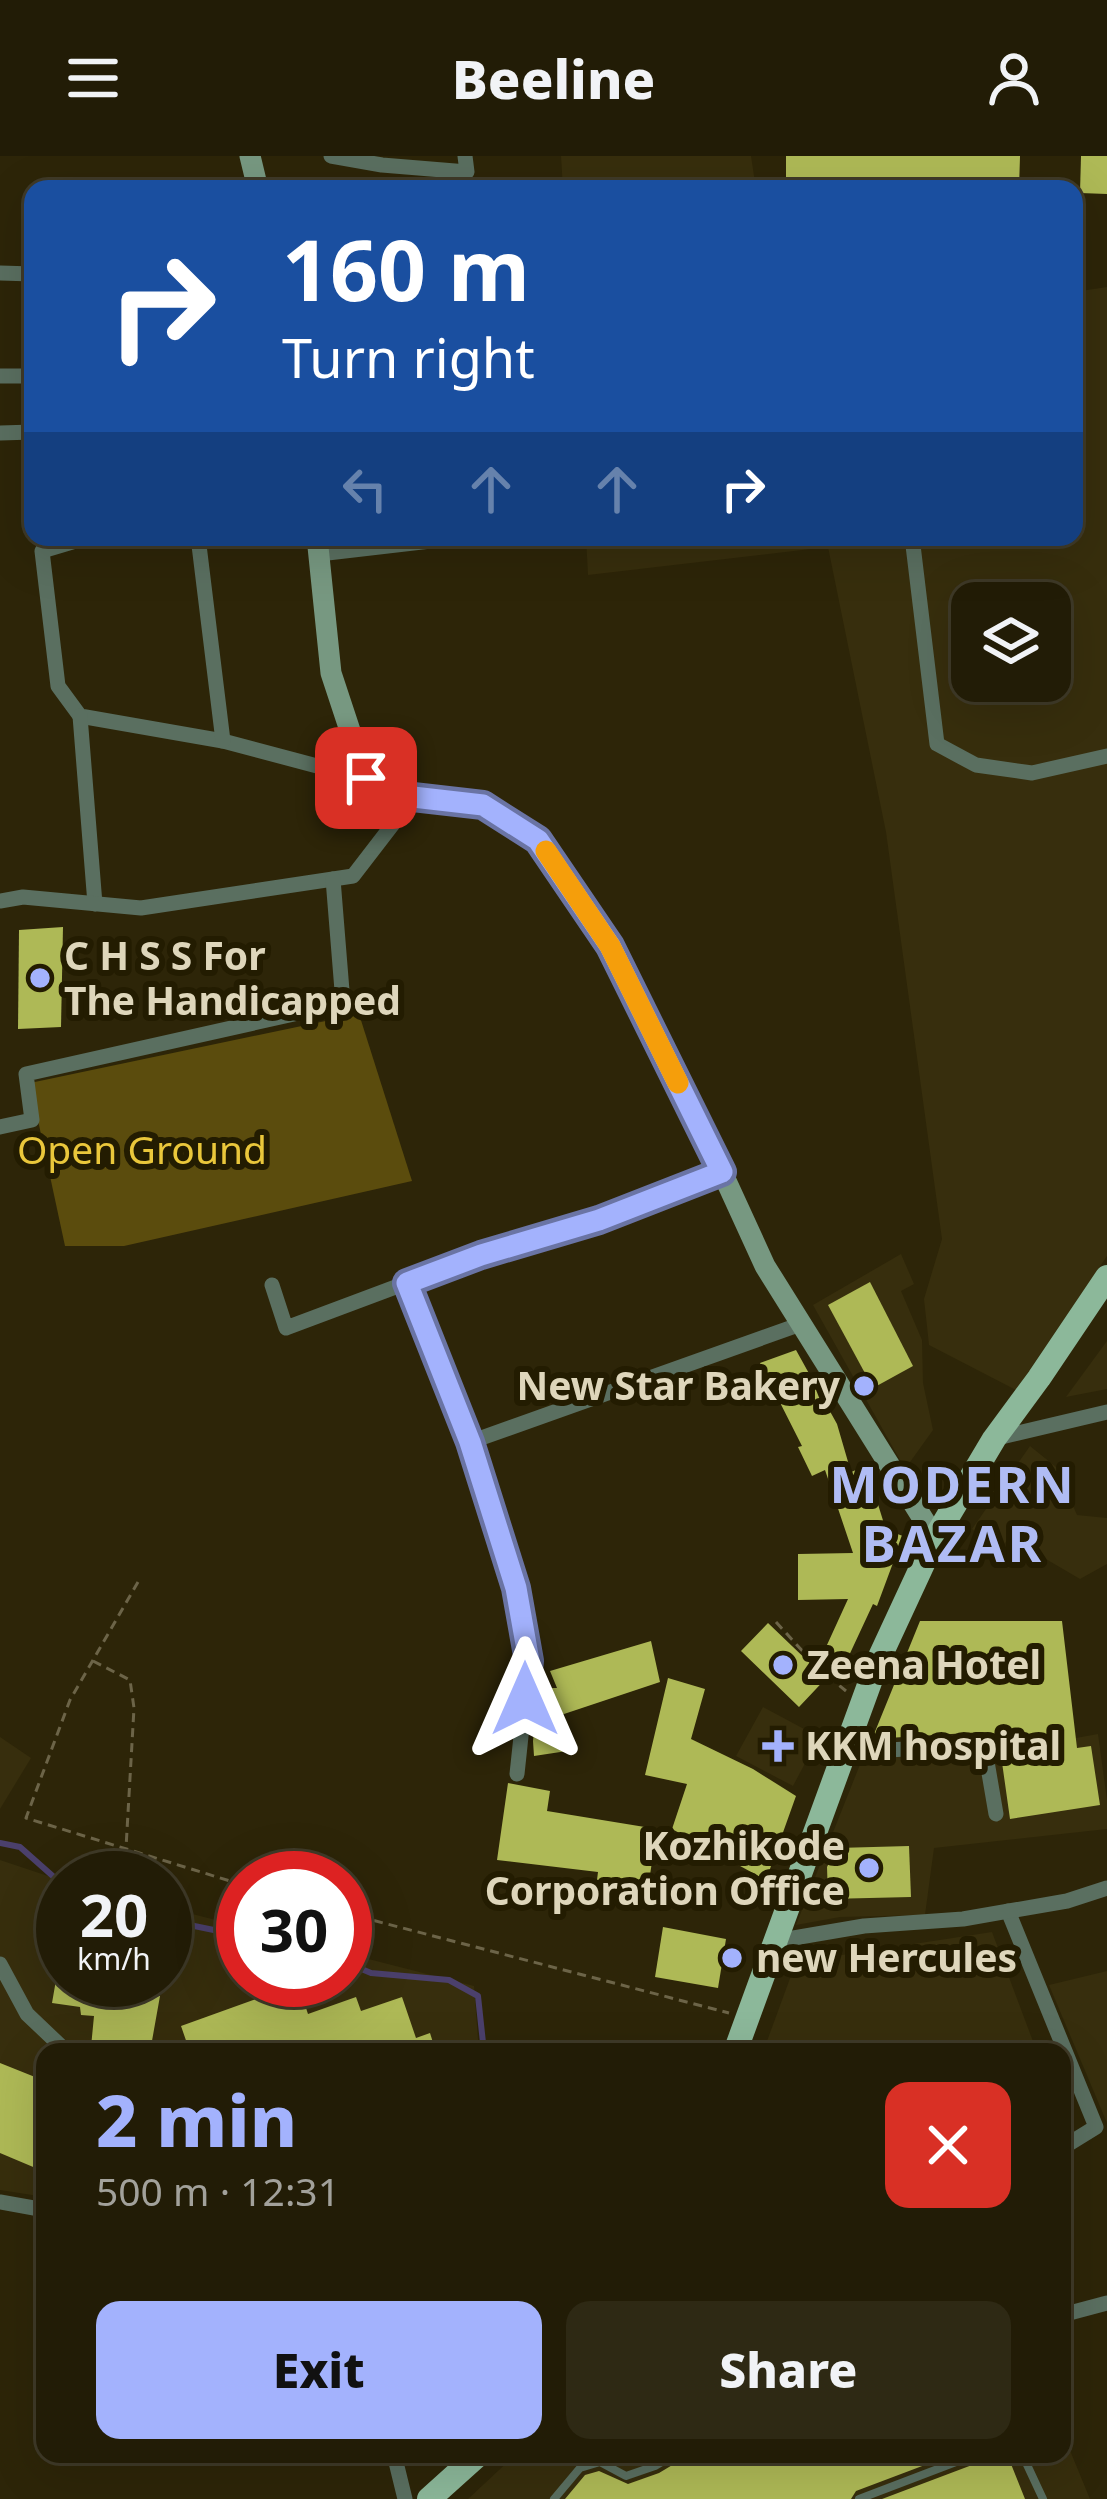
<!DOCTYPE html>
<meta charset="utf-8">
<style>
body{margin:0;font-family:"Noto Sans",sans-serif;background:#2e2914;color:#f1f3f6;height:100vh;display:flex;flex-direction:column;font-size:45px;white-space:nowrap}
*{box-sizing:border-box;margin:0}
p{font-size:39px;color:#a2a19b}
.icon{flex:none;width:66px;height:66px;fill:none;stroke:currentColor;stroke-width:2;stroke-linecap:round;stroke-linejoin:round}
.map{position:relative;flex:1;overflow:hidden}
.side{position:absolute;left:36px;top:1887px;width:1035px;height:420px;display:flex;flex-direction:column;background:#221c06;border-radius:24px;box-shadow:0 12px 48px #0002,0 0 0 3px #3f3a28}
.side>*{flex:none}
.banner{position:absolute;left:24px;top:24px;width:1059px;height:366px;border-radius:24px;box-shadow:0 12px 48px #0002,0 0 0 3px #3f3a28;background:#1a4fa0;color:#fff;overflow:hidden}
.fabs{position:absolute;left:951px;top:426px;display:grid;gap:24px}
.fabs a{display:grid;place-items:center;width:120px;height:120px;border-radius:24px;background:#221c06;box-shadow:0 12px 48px #0002,0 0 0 3px #3f3a28;font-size:60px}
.speed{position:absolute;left:36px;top:1695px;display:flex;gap:24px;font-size:60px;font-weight:700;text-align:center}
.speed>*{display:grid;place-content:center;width:156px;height:156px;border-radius:50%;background:#221c06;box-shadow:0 12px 48px #0002,0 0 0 3px #3f3a28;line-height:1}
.speed small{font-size:30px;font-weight:400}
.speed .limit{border:18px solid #d22;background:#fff;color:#111}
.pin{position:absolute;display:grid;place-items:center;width:102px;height:102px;color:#fff;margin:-51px;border-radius:24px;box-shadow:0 6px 18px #0006}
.me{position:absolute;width:132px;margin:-66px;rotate:0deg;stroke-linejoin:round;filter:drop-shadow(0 0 9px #0008)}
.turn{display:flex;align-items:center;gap:42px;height:252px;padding:0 60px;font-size:54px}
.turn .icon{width:156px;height:156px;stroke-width:2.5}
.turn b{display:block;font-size:84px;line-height:102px}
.lanes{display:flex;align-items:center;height:114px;padding:0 60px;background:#0003;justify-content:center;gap:60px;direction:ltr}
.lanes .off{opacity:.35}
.round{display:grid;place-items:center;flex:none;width:126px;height:126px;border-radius:24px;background:#2e2914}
.head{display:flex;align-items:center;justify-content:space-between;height:204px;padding:0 60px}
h1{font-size:72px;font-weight:800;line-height:90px;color:#a3b2fd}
.cta{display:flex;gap:24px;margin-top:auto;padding:24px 60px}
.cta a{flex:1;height:138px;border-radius:24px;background:#a3b2fd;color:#111;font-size:48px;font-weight:800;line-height:138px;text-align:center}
.cta a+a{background:#2e2914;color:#f1f3f6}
header{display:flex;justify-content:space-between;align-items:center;height:156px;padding:0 60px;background:#221c06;font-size:54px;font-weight:800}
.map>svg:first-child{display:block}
.built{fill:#372e0d;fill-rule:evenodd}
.green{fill:#5b4c0d}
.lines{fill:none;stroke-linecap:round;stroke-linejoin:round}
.stream{stroke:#4b406c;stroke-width:6}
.building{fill:#aeb956}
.path{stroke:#6c6448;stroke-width:3;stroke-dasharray:9 6;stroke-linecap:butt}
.lane{stroke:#5a6f60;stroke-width:8}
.street{stroke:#5a6f60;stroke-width:15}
.secondary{stroke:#779881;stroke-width:21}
.primary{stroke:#8cb89a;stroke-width:24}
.route-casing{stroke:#6a74a4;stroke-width:30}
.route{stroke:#a3b2fd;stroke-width:21}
.slow{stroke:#f59e0b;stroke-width:21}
.poi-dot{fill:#a3b2fd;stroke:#231c01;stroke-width:4.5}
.labels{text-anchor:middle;stroke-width:12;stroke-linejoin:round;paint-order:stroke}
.poi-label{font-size:39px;font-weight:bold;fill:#ded6bb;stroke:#231c01;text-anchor:start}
.park-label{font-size:39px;fill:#eac73b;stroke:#231c01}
.district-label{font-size:51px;font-weight:bold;letter-spacing:3px;fill:#b0bcf4;stroke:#231c01}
</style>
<header><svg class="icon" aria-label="menu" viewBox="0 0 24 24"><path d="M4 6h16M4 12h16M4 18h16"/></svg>Beeline<svg class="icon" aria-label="person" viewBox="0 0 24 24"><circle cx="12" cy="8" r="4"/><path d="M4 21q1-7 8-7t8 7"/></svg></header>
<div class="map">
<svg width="1107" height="2343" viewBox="0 0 1107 2343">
<rect width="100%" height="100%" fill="#2d2508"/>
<g class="built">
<path d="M561 0H751L756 33H563Z"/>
<path d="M1107 131V1100L1016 1234 929 1189 924 1143 942 1083 886 676 828 391 588 419 586 381H1074V136ZM972 447H1050V525H972Z"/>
<path d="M901 1098 914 1128 901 1135 922 1184 923 1227 933 1274 905 1313 813 1149Z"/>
<path d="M1107 1185V1233L1066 1241Z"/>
<path d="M1030 1290 1056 1311 1077 1359 1107 1362V1408L1080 1423 1039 1399 1034 1379 1021 1368 999 1394 972 1373Z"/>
<path d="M763 1551 819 1581 793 1630 736 1600Z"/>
<path d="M1098 1578 1107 1644V1673L934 1692 925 1759 840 1761 796 1769 863 1601 981 1599Z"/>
<path d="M0 1581 31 1602 0 1653Z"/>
<path d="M0 1704 63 1725V1824H165V1751L243 1771V1824H345V1797L474 1830 479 1896H45V2041L0 2034Z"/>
<path d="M992 1776 1037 1896H763L796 1806Z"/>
<path d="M1107 1815V1967L1049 1829Z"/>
<path d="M1062 2275 1090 2343H468L516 2298H1062Z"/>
</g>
<path class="green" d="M359 858 412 1025 124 1090H65L30 927Z"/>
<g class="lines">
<g class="stream">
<path d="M0 1687 20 1691 55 1722 63 1725"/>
<path d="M165 1764 243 1780"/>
<path d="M345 1806 371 1817 449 1824 478 1840 484 1896"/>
</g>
</g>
<g class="building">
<path d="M786 0H1020L1019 33H786Z"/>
<path d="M1081 0H1107V38L1080 37Z"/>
<path d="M63 771 61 871 18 873 19 774Z"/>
<path d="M870 1126 913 1210 873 1232 828 1149Z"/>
<path d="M796 1194 837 1268 851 1316 866 1310 886 1374 903 1380 877 1450 873 1448 839 1521 832 1516 799 1551 741 1495 768 1467 816 1513 848 1443 798 1444V1398L853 1397 825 1314 812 1320 798 1291 802 1290 760 1207Z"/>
<path d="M920 1465H1062L1077 1592 1091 1590 1100 1649 1010 1663 998 1578 983 1576 872 1583Z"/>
<path d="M651 1485 660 1526 561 1559 567 1595 534 1600 533 1585 538 1532H557L550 1515Z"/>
<path d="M668 1522 705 1533 691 1583 753 1613 796 1640 766 1724 672 1673 687 1628 645 1619Z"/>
<path d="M508 1627 550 1635 547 1655 657 1673 648 1732 597 1724 598 1716 497 1704Z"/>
<path d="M909 1690 911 1741 828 1743 827 1711 837 1692Z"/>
<path d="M663 1771 726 1783 718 1832 655 1821Z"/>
<path d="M56 1824H132L130 1832 160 1840 150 1896 91 1891 94 1860 81 1859 80 1851 52 1847Z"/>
<path d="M298 1828 308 1858 356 1841 361 1855 402 1841 416 1882 430 1877 436 1896H190L181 1870Z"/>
<path d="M0 1907 45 1925V2016L0 1997Z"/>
<path d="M683 2298H954L856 2335 851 2343H565L585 2319 599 2315 628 2328 659 2317 679 2305Z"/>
<path d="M985 2298H1007L1025 2343H882L980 2306Z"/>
</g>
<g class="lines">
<g class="path">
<path d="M138 1426 70 1544 26 1662 243 1729"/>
<path d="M776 1466 817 1511 846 1535"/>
<path d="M93 1505 130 1524 134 1552 126 1692"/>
<path d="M345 1757 729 1857"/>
</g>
<g class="lane">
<path d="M1022 2298 1043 2343"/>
<path d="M554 2343 580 2312 600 2306 626 2320 655 2310 675 2298"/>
<path d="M859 2343 977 2298"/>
</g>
<g class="street">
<path d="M331 0 382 9 467 16 465 0"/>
<path d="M0 117 33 118"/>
<path d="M0 220H33"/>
<path d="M0 277 33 276"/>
<path d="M89 381 42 395 58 530 80 560 223 585 366 623"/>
<path d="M198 381 223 585"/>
<path d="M912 381 937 588 976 609 1032 617 1107 600"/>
<path d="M319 398 465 381"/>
<path d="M80 560 95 748"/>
<path d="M0 745 23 741 141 752 353 720 413 642"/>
<path d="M0 971 32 964 26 918 343 847 333 723"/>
<path d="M407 1127 470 1286 801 1168"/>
<path d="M272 1129 286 1172 481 1099 599 1064 722 1016"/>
<path d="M997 1282 1107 1256"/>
<path d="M470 1286 516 1432 529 1505 517 1618"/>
<path d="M842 1597 984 1588 996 1658"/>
<path d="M1008 1755 1096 1971 1062 1992"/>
<path d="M776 1785 864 1770 963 1763 1067 1745 1107 1732"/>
<path d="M0 1808 27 1858 67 1896"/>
<path d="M0 2046 45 2054"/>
<path d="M1062 2159 1107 2147"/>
<path d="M394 2298 405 2343"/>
</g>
<g class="secondary">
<path d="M250 0 258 33"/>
<path d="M317 381 331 517 366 623 413 642 483 649 538 684 610 790 722 1016 765 1110 935 1382"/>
</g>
<g class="primary">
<path d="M735 1896 877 1507 935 1382 994 1283 1039 1222 1107 1121"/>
<path d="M429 2343 479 2298"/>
</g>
</g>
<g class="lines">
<g class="route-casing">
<path id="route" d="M366 622 413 641 483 649 538 684 610 790 722 1016 599 1064 481 1099 407 1127 470 1286 516 1432 529 1505 525 1543"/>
</g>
<use href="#route" class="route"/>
<path class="slow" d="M546 695 610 790 678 927"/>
</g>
<g class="poi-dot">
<circle cx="40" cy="822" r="12"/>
<circle cx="864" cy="1230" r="12"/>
<circle cx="783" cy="1509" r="12"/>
<path d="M772 1572h12v12h12v12h-12v12h-12v-12h-12v-12h12z"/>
<circle cx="869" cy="1712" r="12"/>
<circle cx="732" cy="1802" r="12"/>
</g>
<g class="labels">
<g class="poi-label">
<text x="64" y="814">C H S S For<tspan x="64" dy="45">The Handicapped</tspan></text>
<text x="840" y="1244" text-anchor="end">New Star Bakery</text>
<text x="807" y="1523">Zeena Hotel</text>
<text x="805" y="1604">KKM hospital</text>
<text x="845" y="1704" text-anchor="end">Kozhikode<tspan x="845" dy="45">Corporation Office</tspan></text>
<text x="756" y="1816">new Hercules</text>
</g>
<g class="park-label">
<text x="142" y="1008">Open Ground</text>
</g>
<g class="district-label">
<text x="953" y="1347">MODERN<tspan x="953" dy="59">BAZAR</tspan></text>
</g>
</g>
</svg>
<div class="fabs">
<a><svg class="icon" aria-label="layers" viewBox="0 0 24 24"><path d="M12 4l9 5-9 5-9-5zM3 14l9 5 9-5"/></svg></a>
</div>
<div class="speed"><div>20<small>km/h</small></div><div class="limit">30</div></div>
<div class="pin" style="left:366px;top:622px;background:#d93025"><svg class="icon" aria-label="arrive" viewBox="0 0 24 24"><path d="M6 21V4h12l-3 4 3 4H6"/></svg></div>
<svg class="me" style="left:525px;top:1543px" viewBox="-20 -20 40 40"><path d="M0-17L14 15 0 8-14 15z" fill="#a3b2fd" stroke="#fff" stroke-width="4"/></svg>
<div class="banner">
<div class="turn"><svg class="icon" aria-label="right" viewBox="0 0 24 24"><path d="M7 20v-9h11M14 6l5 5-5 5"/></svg><div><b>160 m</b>Turn right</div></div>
<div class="lanes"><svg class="icon off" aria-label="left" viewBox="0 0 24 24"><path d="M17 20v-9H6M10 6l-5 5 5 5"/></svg><svg class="icon off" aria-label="ahead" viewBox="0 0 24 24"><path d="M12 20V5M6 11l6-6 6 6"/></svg><svg class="icon off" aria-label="ahead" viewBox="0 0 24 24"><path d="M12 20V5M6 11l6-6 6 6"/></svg><svg class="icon" aria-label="right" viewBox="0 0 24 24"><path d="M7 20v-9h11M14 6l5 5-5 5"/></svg></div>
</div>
<section class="side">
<div class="head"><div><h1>2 min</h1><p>500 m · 12:31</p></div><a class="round" style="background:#d93025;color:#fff"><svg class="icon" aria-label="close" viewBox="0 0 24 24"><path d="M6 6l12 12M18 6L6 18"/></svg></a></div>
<div class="cta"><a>Exit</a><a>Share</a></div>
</section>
</div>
